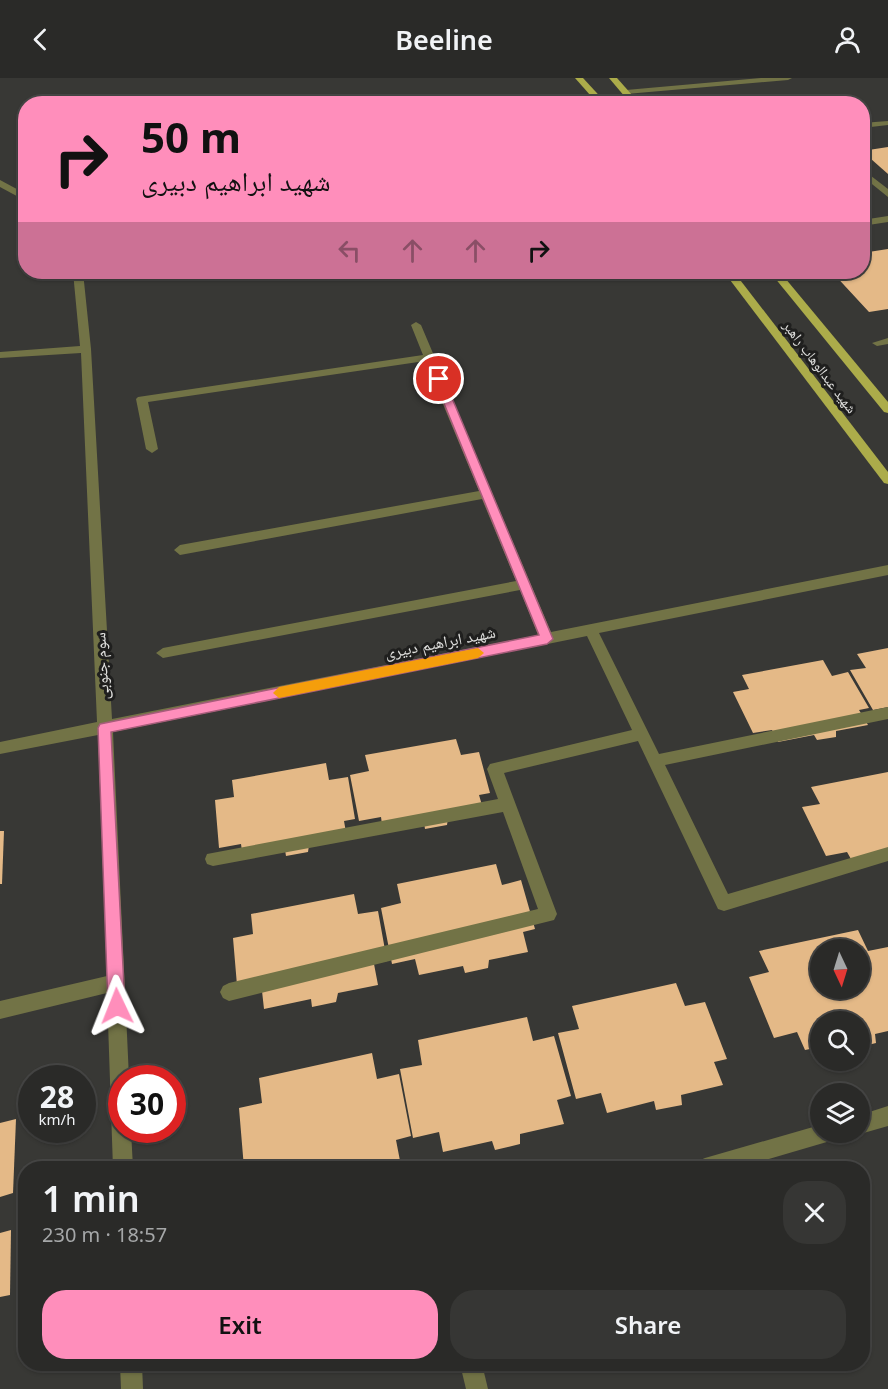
<!DOCTYPE html>
<meta charset="utf-8">
<style>
body{margin:0;font-family:"Noto Sans","Noto Naskh Arabic",sans-serif;background:#363634;color:#f1f3f6;height:100vh;display:flex;flex-direction:column;font-size:22px;white-space:nowrap}
*{box-sizing:border-box;margin:0}
p{font-size:20px;color:#a5a7a8}
.icon{flex:none;width:33px;height:33px;fill:none;stroke:currentColor;stroke-width:2;stroke-linecap:round;stroke-linejoin:round}
.map{position:relative;flex:1;overflow:hidden}
.panel{position:absolute;left:18px;top:1083px;width:852px;height:210px;display:flex;flex-direction:column;background:#2a2a28;border-radius:24px;box-shadow:0 2px 4px #0004,0 0 0 2px #464645}
.panel>*{flex:none}
.banner{position:absolute;left:18px;top:18px;width:852px;height:183px;border-radius:24px;box-shadow:0 2px 4px #0004,0 0 0 2px #464645;background:#ff8ebb;color:#111;overflow:hidden}
.needle{width:39px;rotate:176deg}
.buttons{position:absolute;left:810px;top:861px;display:grid;gap:12px}
.buttons a{display:grid;place-items:center;width:60px;height:60px;border-radius:50%;background:#2a2a28;box-shadow:0 2px 4px #0004,0 0 0 2px #464645;font-size:30px}
.speed{position:absolute;left:18px;top:987px;display:flex;gap:12px;font-size:30px;font-weight:700;text-align:center}
.speed>*{display:grid;place-content:center;width:78px;height:78px;border-radius:50%;background:#2a2a28;box-shadow:0 2px 4px #0004,0 0 0 2px #464645;line-height:1}
.speed small{font-size:15px;font-weight:400}
.speed .limit{border:9px solid #d22;background:#fff;color:#111}
.pin{position:absolute;display:grid;place-items:center;width:51px;height:51px;color:#fff;margin:-26px;border:3px solid #fff;border-radius:50%;box-shadow:0 2px 6px #0007}
.me{position:absolute;width:66px;margin:-33px;rotate:358deg;stroke-linejoin:round;filter:drop-shadow(0 0 4px #0008)}
.turn{display:flex;align-items:center;gap:21px;height:126px;padding:0 24px;font-size:27px}
.turn .icon{width:78px;height:78px;stroke-width:2.5}
.turn b{display:block;font-size:42px;line-height:51px}
.lanes{display:flex;align-items:center;height:57px;padding:0 24px;background:#0003;justify-content:center;gap:30px;direction:ltr}
.lanes .off{opacity:.35}
.round{display:grid;place-items:center;flex:none;width:63px;height:63px;border-radius:24px;background:#363634}
.head{display:flex;align-items:center;justify-content:space-between;height:102px;padding:0 24px}
h1{font-size:36px;font-weight:600;line-height:45px}
.primary-button{display:flex;gap:12px;margin-top:auto;padding:12px 24px}
.primary-button a{flex:1;height:69px;border-radius:24px;background:#ff8ebb;color:#111;font-size:24px;font-weight:600;line-height:69px;text-align:center}
.primary-button a+a{background:#363634;color:#f1f3f6}
header{display:flex;justify-content:space-between;align-items:center;height:78px;padding:0 24px;background:#2a2a28;font-size:27px;font-weight:600}
.map>svg:first-child{display:block}
.building{fill:#e4b987;fill-rule:evenodd}
.lines{fill:none;stroke-linecap:round;stroke-linejoin:round}
.minor{fill:#727346;fill-rule:evenodd}
.major{fill:#acac4a;fill-rule:evenodd}
.route{fill:#ff8ebb;stroke:#a65c7a;stroke-width:1.5}
.slow{fill:#f59e0b}
.labels{text-anchor:middle;stroke-width:6;stroke-linejoin:round;paint-order:stroke}
.far-street-label{font-size:14px;fill:#e0e0de;stroke:#1f1f1e}
.street-label{font-size:16px;fill:#e0e0de;stroke:#1f1f1e}
</style>
<header><svg class="icon" aria-label="back" viewBox="0 0 24 24"><path d="M15 5l-7 7 7 7"/></svg>Beeline<svg class="icon" aria-label="person" viewBox="0 0 24 24"><circle cx="12" cy="8" r="4"/><path d="M4 21q1-7 8-7t8 7"/></svg></header>
<div class="map">
<svg width="888" height="1311" viewBox="0 0 888 1311">
<rect width="100%" height="100%" fill="#383835"/>
<g class="building">
<path d="M888 69V96L862 73Z"/>
<path d="M888 171V231L869 234 832 194H862V175Z"/>
<path d="M888 570V629L873 632 850 592 866 590 857 576Z"/>
<path d="M823 582 832 598 848 594 869 630 859 632 868 647 836 653V659L817 662 814 657 778 664 772 652 753 655 733 614 749 611 742 597Z"/>
<path d="M456 661 461 677 479 674 490 715 479 717 484 734 448 740 447 747 425 751 424 745 383 753 381 739 359 743 350 697 369 693 365 677Z"/>
<path d="M326 685 329 702 348 699 355 741 344 743 347 760 309 767 308 774 286 778 285 772 243 780 241 766 219 770 215 722 234 719 232 702Z"/>
<path d="M888 694V781L855 788 847 774 826 778 802 729 820 726 811 709Z"/>
<path d="M0 753H4L2 806H0Z"/>
<path d="M496 786 502 807 521 802 535 851 523 854 528 874 489 882 488 890 465 895 463 888 419 897 415 881 392 886 381 830 401 825 397 806Z"/>
<path d="M354 816 358 836 378 833 387 883 374 886 378 907 338 915 336 924 312 929 311 921 264 931 262 913 238 919 233 860 253 856 251 836Z"/>
<path d="M858 852 868 873 888 869V953L875 956 876 965 860 969V944H820V969L805 972 797 954 774 960 749 899 769 894 759 873ZM820 872H860V910H820Z"/>
<path d="M676 905 685 928 705 924 727 981 714 984 723 1007 681 1017 682 1027 656 1032 654 1023 607 1035 601 1015 576 1021 558 955 579 951 572 928Z"/>
<path d="M527 939 533 963 554 958 571 1018 557 1022 564 1046 520 1056V1066L495 1072 492 1063 443 1074 439 1054 413 1060 400 991 422 987 418 962Z"/>
<path d="M372 975 377 1001 399 996 411 1058 396 1062 401 1088 388 1090H244L239 1030 262 1025 259 1000Z"/>
<path d="M16 1041 13 1115 0 1119V1045Z"/>
<path d="M11 1152 10 1217 0 1219V1155Z"/>
</g>
<g class="lines">
<g class="minor">
<path d="M761 0H792L788 2 626 16 622 14 626 12Z"/>
<path d="M888 43V47L862 50V45Z"/>
<path d="M862 91 888 111V119L862 98Z"/>
<path d="M0 102 26 116V123L0 109Z"/>
<path d="M888 138V144L862 148V142Z"/>
<path d="M73 194H83L91 271 112 641 538 557 520 512 163 580 156 575 163 570 516 503 482 421 180 477 174 472 180 467 479 413 425 283 148 324 158 371 152 375 146 371 136 321 138 319 423 277 411 247 416 244 421 247 551 554 888 487V497L599 555 659 676 888 629V641L665 687 728 816 888 769V783L724 833 718 831 638 663 504 695 557 836 554 842 229 923 223 920 220 914 223 908 229 905 538 831 503 734 213 788 207 786 205 781 207 776 498 721 487 691 490 686 632 652 587 558 113 654 129 1000H122V1052H131L133 1090H113L107 915 0 941V923L107 898 98 657 0 676V664L97 644 81 275 0 280V274L80 268Z"/>
<path d="M888 260V266L877 268 872 265Z"/>
<path d="M888 1028V1048L860 1056 857 1054H860V1037Z"/>
<path d="M820 1047V1054H840L837 1061 738 1090H695L698 1083 705 1080Z"/>
<path d="M120 1286H142L143 1311H121Z"/>
<path d="M460 1286H482L488 1311H466Z"/>
</g>
<g class="major">
<path d="M575 0H583L607 26H598Z"/>
<path d="M609 0H617L640 26H631Z"/>
<path d="M724 194H734L888 394V406L884 405Z"/>
<path d="M770 194H780L888 324V335L884 334Z"/>
</g>
</g>
<path class="route" d="M435 299 444 301 553 561 547 566 111 654 125 928 123 934 117 936 111 934 108 928 98 650 100 646 539 557 434 301Z"/>
<path class="slow" d="M478 570 484 575 478 580 279 620 273 615 279 609Z"/>
<g class="labels">
<g class="far-street-label">
<text transform="translate(820 289) rotate(53)" y="5">شهید عبدالوهاب راهبر</text>
</g>
<g class="street-label">
<text transform="translate(440 564) rotate(-11)" y="6">شهید ابراهیم دبیری</text>
<text transform="translate(101 588) rotate(-93)" y="6">سوم جنوبی</text>
</g>
</g>
</svg>
<div class="buttons">
<a><svg class="needle" viewBox="-14 -14 28 28"><path d="M0-13l5 13h-10z" fill="#e53935"/><path d="M0 13l5-13h-10z" fill="#a5a7a8"/></svg></a>
<a><svg class="icon" aria-label="search" viewBox="0 0 24 24"><circle cx="10" cy="10" r="6"/><path d="M15 15l6 6"/></svg></a>
<a><svg class="icon" aria-label="layers" viewBox="0 0 24 24"><path d="M12 4l9 5-9 5-9-5zM3 14l9 5 9-5"/></svg></a>
</div>
<div class="speed"><div>28<small>km/h</small></div><div class="limit">30</div></div>
<div class="pin" style="left:439px;top:301px;background:#d93025"><svg class="icon" aria-label="arrive" viewBox="0 0 24 24"><path d="M6 21V4h12l-3 4 3 4H6"/></svg></div>
<svg class="me" style="left:117px;top:928px" viewBox="-20 -20 40 40"><path d="M0-17L14 15 0 8-14 15z" fill="#ff8ebb" stroke="#fff" stroke-width="4"/></svg>
<div class="banner">
<div class="turn"><svg class="icon" aria-label="right" viewBox="0 0 24 24"><path d="M7 20v-9h11M14 6l5 5-5 5"/></svg><div><b>50 m</b>شهید ابراهیم دبیری</div></div>
<div class="lanes"><svg class="icon off" aria-label="left" viewBox="0 0 24 24"><path d="M17 20v-9H6M10 6l-5 5 5 5"/></svg><svg class="icon off" aria-label="ahead" viewBox="0 0 24 24"><path d="M12 20V5M6 11l6-6 6 6"/></svg><svg class="icon off" aria-label="ahead" viewBox="0 0 24 24"><path d="M12 20V5M6 11l6-6 6 6"/></svg><svg class="icon" aria-label="right" viewBox="0 0 24 24"><path d="M7 20v-9h11M14 6l5 5-5 5"/></svg></div>
</div>
<section class="panel">
<div class="head"><div><h1>1 min</h1><p>230 m · 18:57</p></div><a class="round"><svg class="icon" aria-label="close" viewBox="0 0 24 24"><path d="M6 6l12 12M18 6L6 18"/></svg></a></div>
<div class="primary-button"><a>Exit</a><a>Share</a></div>
</section>
</div>
